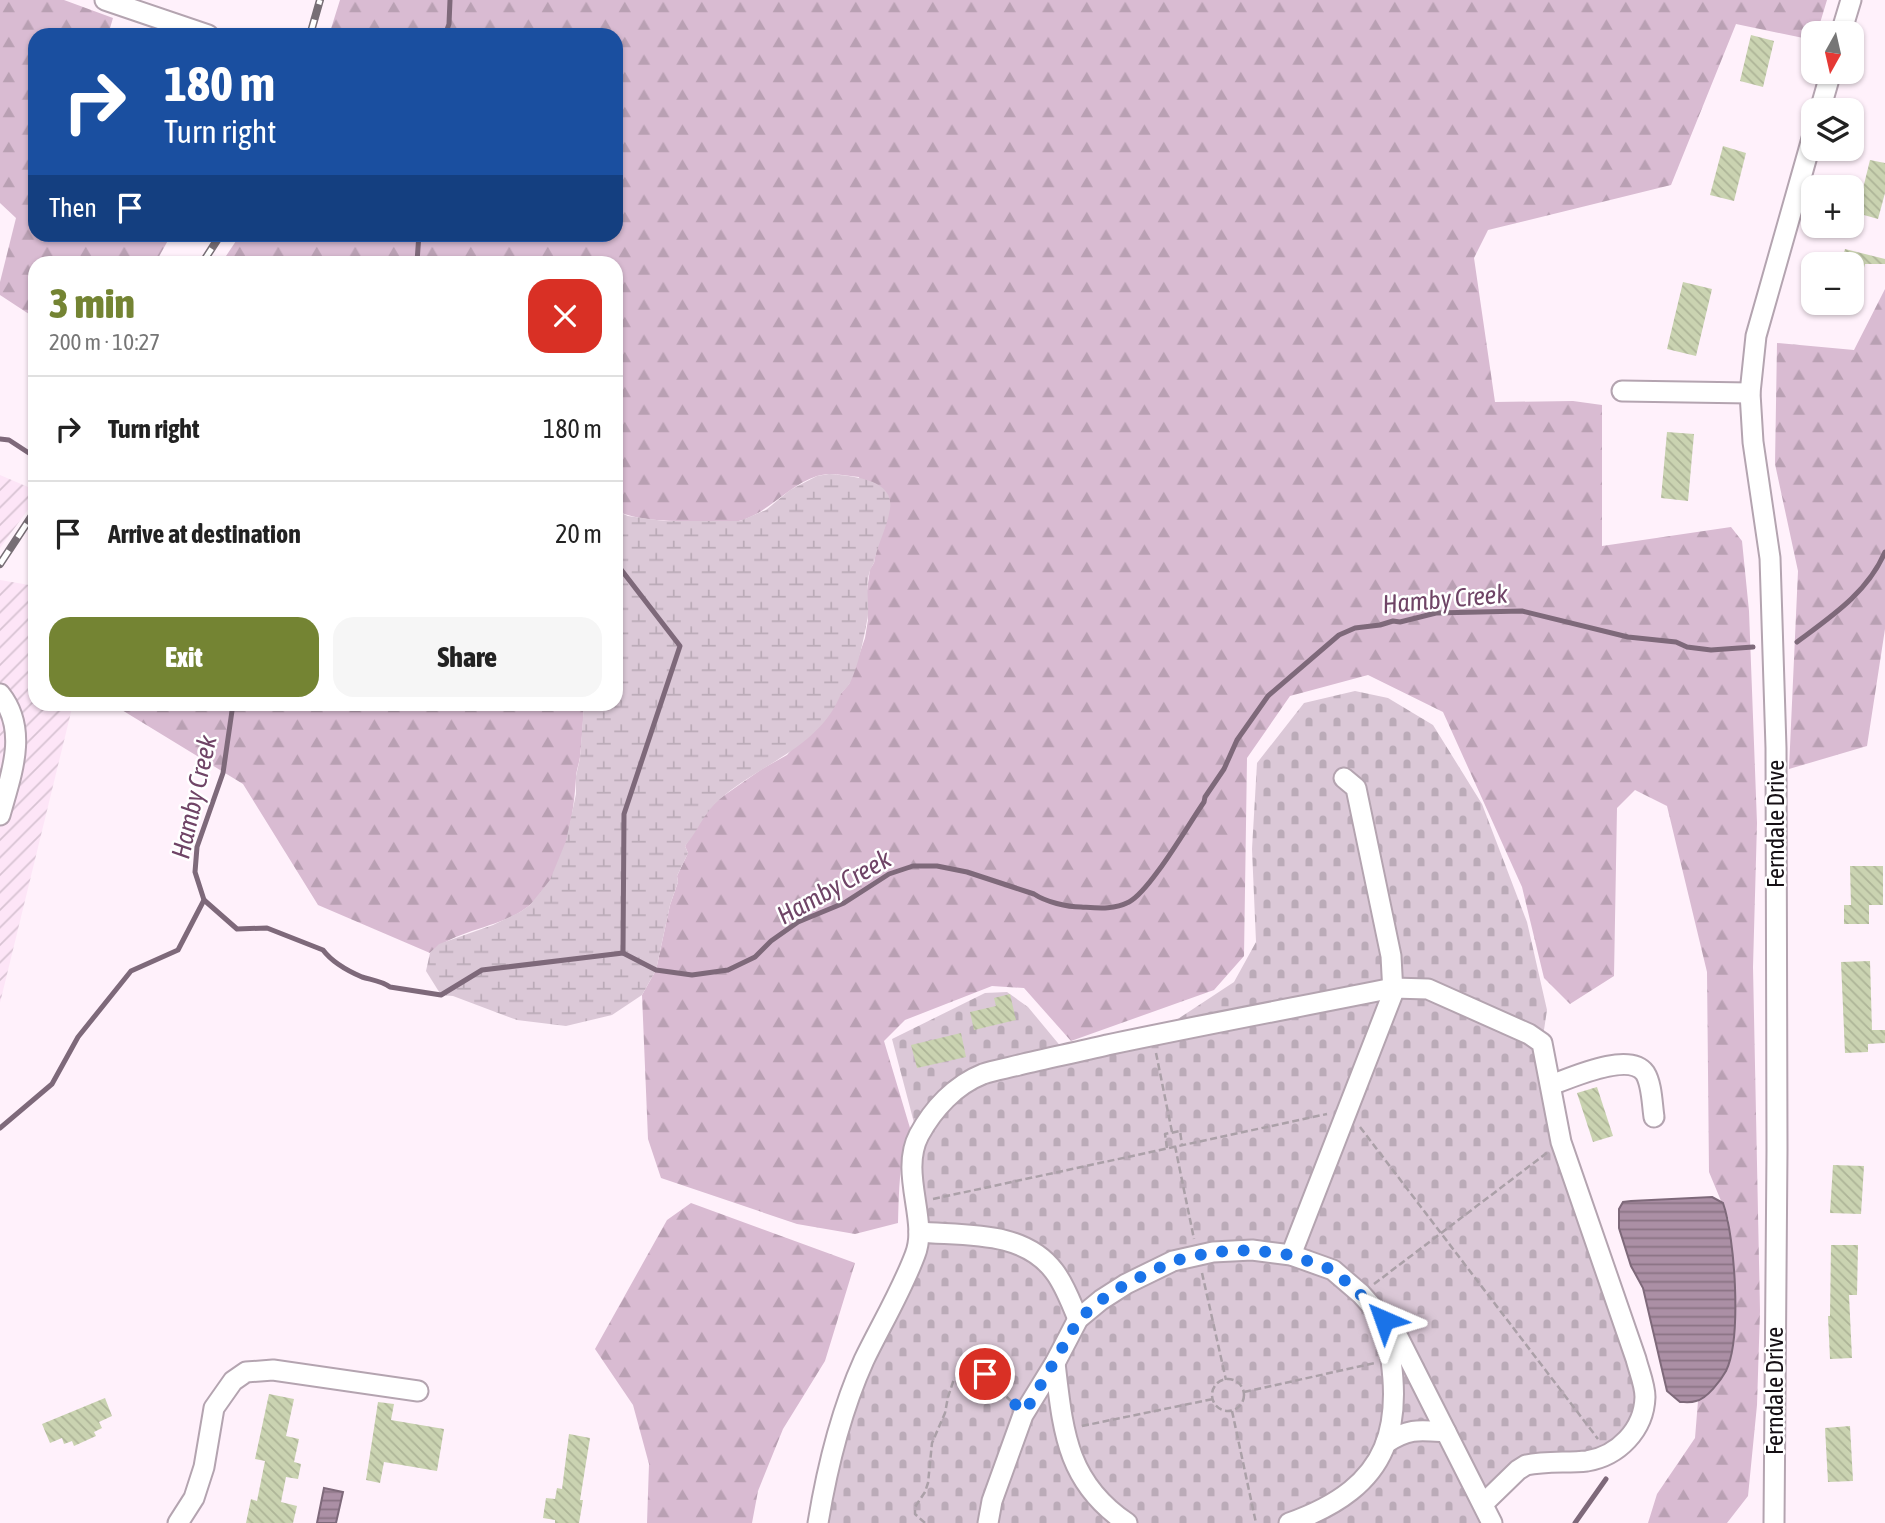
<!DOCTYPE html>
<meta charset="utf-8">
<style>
body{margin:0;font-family:"Asap Condensed",sans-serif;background:#f6f6f6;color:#222;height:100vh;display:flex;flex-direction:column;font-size:26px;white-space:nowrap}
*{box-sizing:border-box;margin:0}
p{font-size:23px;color:#767676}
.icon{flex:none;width:38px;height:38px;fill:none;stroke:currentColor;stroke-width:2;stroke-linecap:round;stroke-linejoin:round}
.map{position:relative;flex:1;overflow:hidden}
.panel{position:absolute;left:28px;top:256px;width:595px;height:455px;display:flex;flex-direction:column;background:#fff;border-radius:21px;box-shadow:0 2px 5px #0004}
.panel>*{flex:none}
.top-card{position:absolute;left:28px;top:28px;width:595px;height:214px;border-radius:21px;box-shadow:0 2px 5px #0004;background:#1a4fa0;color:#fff;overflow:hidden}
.needle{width:46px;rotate:188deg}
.controls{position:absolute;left:1801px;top:21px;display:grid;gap:14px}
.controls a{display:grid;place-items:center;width:63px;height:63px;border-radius:14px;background:#fff;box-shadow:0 2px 5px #0004;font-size:35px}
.pin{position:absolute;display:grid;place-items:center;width:60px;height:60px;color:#fff;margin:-30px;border:4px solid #fff;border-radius:50%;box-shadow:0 2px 7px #0007}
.me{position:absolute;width:77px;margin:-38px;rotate:317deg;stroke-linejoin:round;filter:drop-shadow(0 0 5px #0008)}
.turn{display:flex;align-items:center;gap:24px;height:147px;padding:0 21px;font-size:32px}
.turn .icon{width:91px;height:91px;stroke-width:2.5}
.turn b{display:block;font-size:49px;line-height:60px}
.then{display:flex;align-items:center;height:66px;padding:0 21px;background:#0003;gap:14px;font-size:26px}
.round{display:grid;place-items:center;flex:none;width:74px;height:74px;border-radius:21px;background:#f6f6f6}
.overview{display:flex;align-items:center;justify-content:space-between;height:119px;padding:0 21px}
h1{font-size:42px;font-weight:800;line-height:52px;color:#748433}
.button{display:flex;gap:14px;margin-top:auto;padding:14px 21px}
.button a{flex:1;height:80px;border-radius:21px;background:#748433;color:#fff;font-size:28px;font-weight:800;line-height:80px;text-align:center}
.button a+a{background:#f6f6f6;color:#222}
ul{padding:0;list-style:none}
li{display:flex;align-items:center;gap:21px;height:105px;padding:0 21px;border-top:2px solid #e0e0e0}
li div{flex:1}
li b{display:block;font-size:26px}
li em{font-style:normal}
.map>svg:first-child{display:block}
.industrial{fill:url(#industrial-furrows)}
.forest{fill:url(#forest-firs)}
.wetland{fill:url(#wetland-marsh)}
.cemetery{fill:url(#cemetery-stones)}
.water{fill:url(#water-rules);stroke:#7e697a;stroke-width:2}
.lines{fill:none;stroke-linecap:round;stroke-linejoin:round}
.stream{stroke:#7e697a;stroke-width:5}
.building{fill:url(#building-back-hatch)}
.minor-casing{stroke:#b4a4b0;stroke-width:23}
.path{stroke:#aba0a8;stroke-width:2.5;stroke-dasharray:7 3.5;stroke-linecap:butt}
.minor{stroke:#fff;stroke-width:19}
.rail-casing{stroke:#776e75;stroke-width:8}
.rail{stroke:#fff;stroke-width:5;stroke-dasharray:16;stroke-linecap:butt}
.route{stroke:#1a73e8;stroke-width:12;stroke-dasharray:0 21.6}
.labels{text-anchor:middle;stroke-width:5;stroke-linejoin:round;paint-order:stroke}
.street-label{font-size:24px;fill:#150f14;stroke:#fff}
.water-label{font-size:26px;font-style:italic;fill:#6f4466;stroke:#fff}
</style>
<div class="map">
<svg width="1885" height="1523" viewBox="0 0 1885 1523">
<defs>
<pattern id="industrial-furrows" width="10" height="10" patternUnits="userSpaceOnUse" patternTransform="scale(1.75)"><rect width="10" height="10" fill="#fde5f7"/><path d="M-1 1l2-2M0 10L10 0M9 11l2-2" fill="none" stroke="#d8c3d3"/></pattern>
<pattern id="forest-firs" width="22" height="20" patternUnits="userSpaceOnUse" patternTransform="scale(1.75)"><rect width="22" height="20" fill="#d9bbd2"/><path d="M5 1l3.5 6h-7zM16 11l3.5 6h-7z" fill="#b9a0b3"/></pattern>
<pattern id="wetland-marsh" width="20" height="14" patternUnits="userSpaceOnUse" patternTransform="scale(1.75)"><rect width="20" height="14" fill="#dbc8d7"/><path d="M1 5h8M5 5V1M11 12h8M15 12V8" fill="none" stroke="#bbabb8"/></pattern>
<pattern id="cemetery-stones" width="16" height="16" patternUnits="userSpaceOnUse" patternTransform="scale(1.75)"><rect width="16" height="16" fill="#dbc8d7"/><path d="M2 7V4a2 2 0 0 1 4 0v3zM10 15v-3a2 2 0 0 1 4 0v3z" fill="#bbabb8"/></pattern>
<pattern id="water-rules" width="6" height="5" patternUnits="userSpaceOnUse" patternTransform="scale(1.75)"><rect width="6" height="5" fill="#ab8fa5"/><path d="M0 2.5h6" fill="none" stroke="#8a7385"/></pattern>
<pattern id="building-back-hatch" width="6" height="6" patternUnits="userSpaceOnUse" patternTransform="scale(1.75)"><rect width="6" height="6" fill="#cad3b1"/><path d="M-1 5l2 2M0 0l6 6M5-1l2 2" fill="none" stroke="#adb497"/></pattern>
</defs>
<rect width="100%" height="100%" fill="#fff1fb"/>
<g class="industrial">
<path d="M0 475 35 490V500L0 548Z"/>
<path d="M0 580 35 586V704H73L0 1003Z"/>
</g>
<g class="forest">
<path d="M0 0H64L113 18 108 35H35V234L171 235 156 262H35V318L0 295V282L16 218 0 203Z"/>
<path d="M340 0H1827L1817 33H1813V40L1736 24 1671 185 1488 230 1474 258 1495 402 1573 401 1602 405V546L1731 527 1742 541 1749 611 1757 823 1753 967 1760 1311 1757 1405 1748 1496 1727 1523H1648L1657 1494 1695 1438 1698 1401 1708 1394 1729 1220 1709 1172 1707 972 1667 806 1635 790 1617 808 1614 976 1570 1004 1544 978 1522 887 1443 712 1368 675 1290 696 1247 758 1244 956 1214 990 1071 1041 1024 988 992 986 905 1020 884 1041 910 1128C899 1159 899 1191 898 1223L855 1234 797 1224 661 1178 648 1139 642 995 656 970 670 905 678 882 677 876 688 853 685 846 708 810 719 799 762 769 787 755 849 684 865 638 868 620 866 598 870 569 874 563 876 551 859 477C846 476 829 472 817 476 789 485 771 510 743 520 734 523 721 521 711 521 679 521 646 523 616 511V262H222L240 235 616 234V35H329Z"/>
<path d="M1885 289V629L1867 746 1789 769 1798 571 1775 464 1777 343 1854 350Z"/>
<path d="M112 704H584C583 721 582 739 580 757 579 764 576 771 576 778 573 824 563 889 517 914 491 928 450 933 430 953L318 905 243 784Z"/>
<path d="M691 1203 855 1263 825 1361 783 1429 758 1491 752 1523H647L649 1464 633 1405 595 1349 667 1220Z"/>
</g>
<path class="wetland" d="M829 474C849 476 895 478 890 509 887 528 877 545 874 563 862 580 871 603 867 621 863 641 859 664 850 683 847 688 842 691 840 696 818 748 760 764 720 799 704 812 698 831 685 846L688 853 677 876 678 882 670 905 656 970 642 995 612 1015 566 1026 517 1020 453 996 441 995 426 971 430 953 439 944 493 925 520 912 530 905 550 880 566 841 576 794V776L580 758 584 704H616V511L628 516 664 521H740L766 510 790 490 817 476Z"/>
<path class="cemetery" d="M1355 691 1388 698 1433 725 1482 804 1527 922 1547 1010 1542 1043 1645 1395 1622 1446 1540 1463 1483 1504 1492 1523H809L917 1252 918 1138 892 1039 985 993 1007 992 1028 1007 1067 1054 1152 1036 1234 982 1256 942 1252 849 1257 763 1304 703Z"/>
<g class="water">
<path d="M1712 1197 1723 1203C1735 1237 1742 1338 1726 1371 1721 1380 1707 1399 1696 1401 1691 1403 1685 1402 1680 1402L1667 1391 1643 1288 1631 1266 1619 1228V1209L1623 1202 1631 1201Z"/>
<path d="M324 1488 343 1492 336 1523H317Z"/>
</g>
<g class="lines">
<g class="stream">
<path d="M445 35 449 24 450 0"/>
<path d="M417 262 419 234"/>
<path d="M0 439 9 440 35 457"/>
<path d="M616 563 680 646 624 814 623 953"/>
<path d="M1797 642C1832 616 1868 592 1885 552"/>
<path d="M233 704 223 773 197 847 195 872 204 900 237 929 267 928 323 950C332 962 348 971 362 977 372 980 382 981 390 987L441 995 482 970 623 953 656 970 692 975 728 970 755 957 771 941 798 922 844 903 889 874 913 866H937L967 872 1034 894C1046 902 1067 907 1081 907 1098 908 1113 910 1129 902 1150 891 1188 825 1204 802L1205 797 1224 769 1237 740 1268 696 1339 635 1355 628 1380 625 1393 621 1400 622 1436 613 1522 611 1628 637 1676 642 1687 647 1711 650 1753 647"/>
<path d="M0 1128 52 1084 78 1037 131 971 178 950 204 900"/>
<path d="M1575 1523 1606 1479"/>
</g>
</g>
<g class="building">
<path d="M1751 35 1774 41 1763 87 1740 81Z"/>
<path d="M1723 146 1746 153 1734 201 1710 195Z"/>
<path d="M1870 160 1885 163V193L1878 219 1857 213Z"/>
<path d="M1845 249 1885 259V264H1865L1856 298H1852V264H1841Z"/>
<path d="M1683 282 1712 289 1696 356 1667 349Z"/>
<path d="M1667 432 1694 434 1688 501 1661 498Z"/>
<path d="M1850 866H1883V905H1869V924H1844V905H1851Z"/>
<path d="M1870 961 1872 1030H1885V1043L1868 1044V1052L1845 1053 1841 962Z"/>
<path d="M1010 994 1016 1020 974 1030 970 1012 996 1006 994 998Z"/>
<path d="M961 1033 966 1057 917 1068 911 1045Z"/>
<path d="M1597 1087 1613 1136 1593 1142 1577 1093Z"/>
<path d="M1833 1165 1864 1166 1861 1214 1830 1213Z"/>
<path d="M1831 1245H1858L1857 1295H1849L1852 1358 1830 1359 1828 1316H1830Z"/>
<path d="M269 1394 294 1399 286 1436 299 1439 294 1462 301 1464 298 1479 286 1477 281 1502 297 1506 293 1523H246L251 1499 257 1501 265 1461 255 1459Z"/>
<path d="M105 1398 112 1416 99 1422 102 1428 94 1432 96 1436 74 1446 72 1441 64 1444 62 1438 50 1443 42 1424Z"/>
<path d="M378 1402 394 1404 391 1420 444 1429 437 1471 384 1462 380 1483 366 1480Z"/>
<path d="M1850 1426 1853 1481 1828 1482 1825 1428Z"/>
<path d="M569 1434 590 1438 580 1500H583L579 1523H555V1520L543 1518 546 1498 555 1499 557 1488 562 1489Z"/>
</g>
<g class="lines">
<g class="minor-casing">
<g id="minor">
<path d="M105 0 208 35"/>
<path d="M1841 33 1851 0"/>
<path d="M1820 110 1831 72"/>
<path d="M1622 391 1750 393"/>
<path d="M0 694C29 730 11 775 0 815"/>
<path d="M1551 1085C1571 1078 1629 1051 1645 1073 1652 1084 1652 1104 1654 1117"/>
<path d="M919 1232C965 1236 1023 1230 1054 1271 1065 1285 1071 1303 1078 1319"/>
<path d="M1291 1255 1393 993 1391 956 1356 788 1344 778"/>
<path d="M1055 1363C1063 1430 1066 1482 1127 1523"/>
<path d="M1386 1443C1409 1428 1419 1430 1446 1432"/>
<path d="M178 1523 194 1498 204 1467 214 1408 233 1381 246 1372 273 1370 418 1391"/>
<path d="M818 1523C827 1468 841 1411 864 1360 881 1325 901 1292 915 1255 929 1221 899 1173 919 1135 933 1109 955 1085 983 1074 994 1070 1008 1068 1019 1065 1048 1058 1078 1052 1107 1045 1202 1025 1298 1007 1393 988L1428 989 1529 1034 1542 1043 1561 1142 1636 1359C1639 1371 1645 1385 1645 1397 1644 1430 1618 1456 1587 1461 1567 1463 1546 1461 1526 1465L1518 1470 1483 1504"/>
<path d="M988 1523 992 1501 1023 1415 1055 1363 1078 1319 1101 1300 1126 1284 1173 1261 1213 1252 1252 1250 1291 1255 1333 1270 1361 1294 1396 1333 1492 1523"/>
<path d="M1289 1523C1393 1486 1406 1426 1385 1325"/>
<path d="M1774 1523 1777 1150 1776 748 1770 558 1753 442 1750 393 1756 336 1813 135"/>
</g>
</g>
<g class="path">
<path d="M1156 1053 1172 1132"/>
<path d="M1360 1127 1598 1439"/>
<path d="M1175 1146 1194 1239"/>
<path d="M1167 1148 1165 1134 1180 1131 1182 1145"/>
<path d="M933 1199 1327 1114"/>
<path d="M1202 1273 1226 1380"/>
<path d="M1374 1284 1548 1152"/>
<circle cx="1228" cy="1395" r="16"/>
<path d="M1244 1392 1375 1363"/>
<path d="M1232 1411 1256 1523"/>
<path d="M1082 1426 1213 1399"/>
<path d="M925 1523 915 1514V1507L925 1492 928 1483 932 1443 945 1413 948 1397 954 1379 972 1371H979L1011 1401"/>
</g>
<use href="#minor" class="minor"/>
<g class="rail-casing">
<g id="rail">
<path d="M310 35 320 0"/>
<path d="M203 262 221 234"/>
<path d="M0 564 35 511"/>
</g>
</g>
<use href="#rail" class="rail"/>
</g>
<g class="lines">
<path class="route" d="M985 1374 1012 1402 1025 1412 1079 1319 1101 1300 1126 1284 1173 1261 1213 1252 1252 1250 1291 1255 1333 1270 1360 1294 1384 1320"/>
</g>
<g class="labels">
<g class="street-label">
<text transform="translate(1776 824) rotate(-90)" y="8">Ferndale Drive</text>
<text transform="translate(1775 1391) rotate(-90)" y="8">Ferndale Drive</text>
</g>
<g class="water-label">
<text transform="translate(1445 599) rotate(-5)" y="9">Hamby Creek</text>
<text transform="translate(194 797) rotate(-77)" y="9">Hamby Creek</text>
<text transform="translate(834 887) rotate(-29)" y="9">Hamby Creek</text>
</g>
</g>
</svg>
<div class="controls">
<a><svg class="needle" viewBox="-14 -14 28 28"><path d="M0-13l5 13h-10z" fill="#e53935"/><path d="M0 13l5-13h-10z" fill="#767676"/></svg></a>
<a><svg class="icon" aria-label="layers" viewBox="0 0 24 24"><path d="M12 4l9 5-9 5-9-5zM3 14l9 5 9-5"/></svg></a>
<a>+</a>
<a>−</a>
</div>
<div class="pin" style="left:985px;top:1374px;background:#d93025"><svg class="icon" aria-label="arrive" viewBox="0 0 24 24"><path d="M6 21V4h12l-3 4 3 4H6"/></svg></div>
<svg class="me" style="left:1384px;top:1320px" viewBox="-20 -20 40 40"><path d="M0-17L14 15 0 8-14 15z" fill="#1a73e8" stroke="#fff" stroke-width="4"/></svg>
<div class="top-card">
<div class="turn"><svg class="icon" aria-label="right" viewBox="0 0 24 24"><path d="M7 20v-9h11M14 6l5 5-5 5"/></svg><div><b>180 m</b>Turn right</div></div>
<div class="then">Then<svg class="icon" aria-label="arrive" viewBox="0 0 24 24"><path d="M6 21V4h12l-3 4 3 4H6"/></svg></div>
</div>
<section class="panel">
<div class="overview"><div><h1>3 min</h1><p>200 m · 10:27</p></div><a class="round" style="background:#d93025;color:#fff"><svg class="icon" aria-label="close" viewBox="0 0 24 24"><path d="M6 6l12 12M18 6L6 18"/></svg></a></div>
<ul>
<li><svg class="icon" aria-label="right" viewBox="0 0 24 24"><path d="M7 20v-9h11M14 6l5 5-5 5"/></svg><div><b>Turn right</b></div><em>180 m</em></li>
<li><svg class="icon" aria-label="arrive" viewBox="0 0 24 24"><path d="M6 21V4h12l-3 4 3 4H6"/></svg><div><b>Arrive at destination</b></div><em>20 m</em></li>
</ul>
<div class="button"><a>Exit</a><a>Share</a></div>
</section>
</div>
